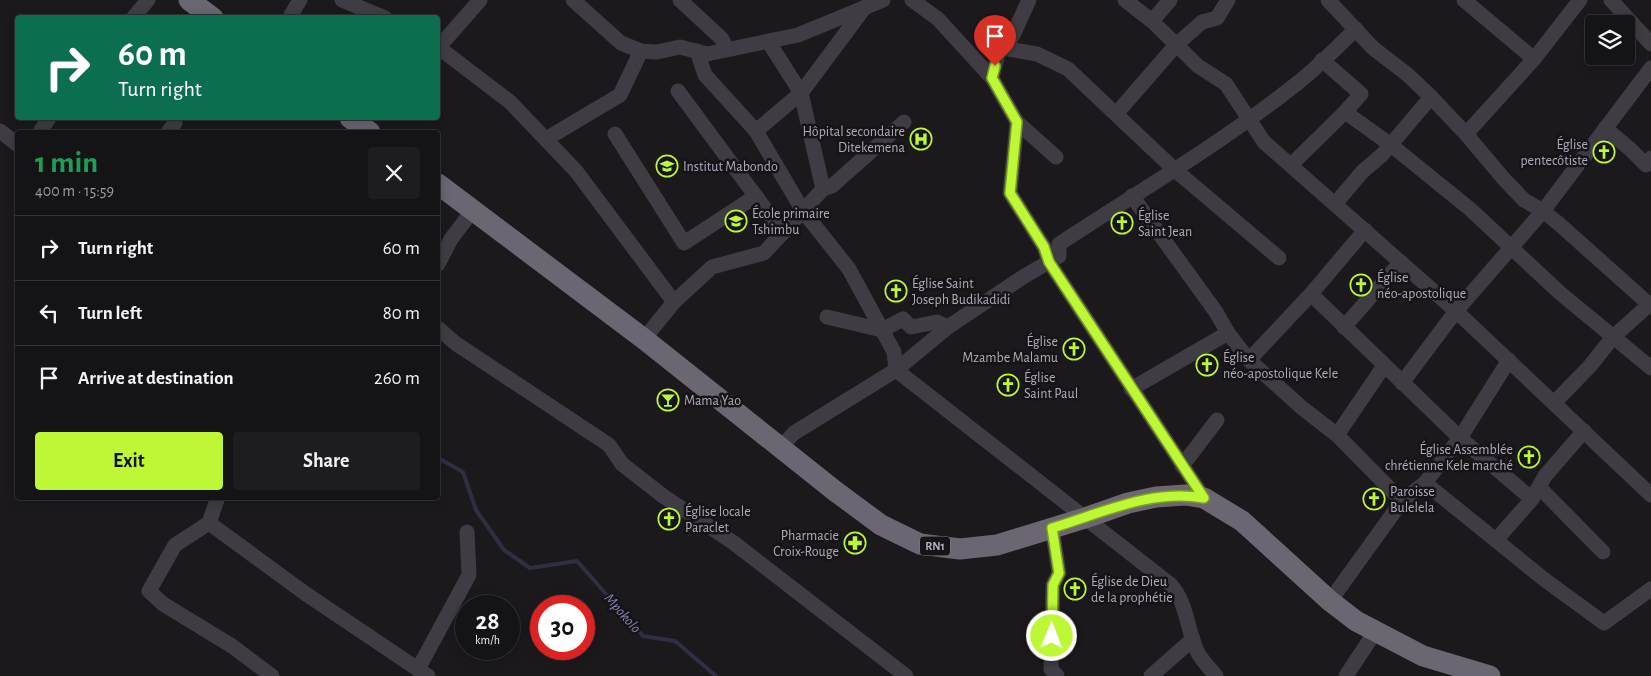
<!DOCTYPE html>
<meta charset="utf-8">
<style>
body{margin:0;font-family:"Alegreya Sans",sans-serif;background:#1d1c1e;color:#f1f3f6;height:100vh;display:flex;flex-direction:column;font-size:19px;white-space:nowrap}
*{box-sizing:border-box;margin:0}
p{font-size:16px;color:#9d9ea0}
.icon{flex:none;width:28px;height:28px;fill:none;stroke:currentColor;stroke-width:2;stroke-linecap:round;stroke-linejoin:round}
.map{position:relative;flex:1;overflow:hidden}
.details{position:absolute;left:15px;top:130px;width:425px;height:370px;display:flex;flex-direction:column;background:#141315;border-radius:5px;box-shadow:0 2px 12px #0003,0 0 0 1px #333234}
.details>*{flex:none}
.top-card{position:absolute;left:15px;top:15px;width:425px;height:105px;border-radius:5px;box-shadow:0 2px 12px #0003,0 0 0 1px #333234;background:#0b6e4f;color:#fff;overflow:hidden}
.tools{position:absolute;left:1585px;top:15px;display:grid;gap:10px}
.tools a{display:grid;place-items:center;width:50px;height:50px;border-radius:5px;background:#141315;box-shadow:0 2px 12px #0003,0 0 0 1px #333234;font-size:25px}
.speed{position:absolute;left:455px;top:595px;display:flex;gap:10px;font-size:25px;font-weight:700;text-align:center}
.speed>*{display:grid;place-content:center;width:65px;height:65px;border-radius:50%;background:#141315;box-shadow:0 2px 12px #0003,0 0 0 1px #333234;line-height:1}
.speed small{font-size:12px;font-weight:400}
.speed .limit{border:8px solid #d22;background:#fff;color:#111}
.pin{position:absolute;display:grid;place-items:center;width:42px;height:42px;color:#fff;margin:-51px -21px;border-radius:50% 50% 50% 0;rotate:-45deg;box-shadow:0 0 5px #0007}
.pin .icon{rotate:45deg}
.me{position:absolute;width:55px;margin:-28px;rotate:1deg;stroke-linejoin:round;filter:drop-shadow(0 0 4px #0008)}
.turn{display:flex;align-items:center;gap:18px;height:105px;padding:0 20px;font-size:22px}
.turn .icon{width:65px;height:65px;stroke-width:2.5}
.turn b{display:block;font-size:35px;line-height:42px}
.round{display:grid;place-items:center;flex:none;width:52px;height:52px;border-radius:5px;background:#1d1c1e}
.overview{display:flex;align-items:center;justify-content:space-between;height:85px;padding:0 20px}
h1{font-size:30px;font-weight:600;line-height:38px;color:#1e9e55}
.cta{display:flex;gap:10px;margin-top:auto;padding:10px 20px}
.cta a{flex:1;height:58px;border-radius:5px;background:#bdf736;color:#111;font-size:20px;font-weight:600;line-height:58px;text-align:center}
.cta a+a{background:#1d1c1e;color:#f1f3f6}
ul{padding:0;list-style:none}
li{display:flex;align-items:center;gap:15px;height:65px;padding:0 20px;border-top:1px solid #333234}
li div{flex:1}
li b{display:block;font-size:19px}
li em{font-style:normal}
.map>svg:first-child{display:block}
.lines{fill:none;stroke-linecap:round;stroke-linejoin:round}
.stream{stroke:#302f41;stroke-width:4}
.minor{stroke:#3f3c43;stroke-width:15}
.highway{stroke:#6b6672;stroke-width:21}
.route-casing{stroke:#7ba123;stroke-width:12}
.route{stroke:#bdf736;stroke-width:9}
.labels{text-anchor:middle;stroke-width:5;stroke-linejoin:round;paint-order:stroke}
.shield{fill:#161417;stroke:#827e8a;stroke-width:1}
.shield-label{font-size:12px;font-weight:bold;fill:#b1acbc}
.poi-label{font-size:14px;fill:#b1acbc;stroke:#161417;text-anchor:start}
.water-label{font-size:15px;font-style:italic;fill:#8882b7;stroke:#161417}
</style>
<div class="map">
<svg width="1651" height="676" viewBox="0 0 1651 676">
<rect width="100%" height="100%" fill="#1b191c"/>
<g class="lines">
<path class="stream" d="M438 458 463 472 476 510 504 550 530 568 577 561 643 636 675 641 716 676"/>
<g class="minor">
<path d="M342 0 385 18"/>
<path d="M573 0 621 43 641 51 657 52 680 47 707 54 798 35 883 0"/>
<path d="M680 0 722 39 727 49"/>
<path d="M912 0 938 19 992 78"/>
<path d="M1029 0 1012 37 998 54 992 78 1017 122 1010 193 1044 247 1049 262 1204 498"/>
<path d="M1125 0 1152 21 1198 66 1226 84 1264 142 1456 311 1651 495"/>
<path d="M1328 0 1373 48 1408 75 1431 97 1466 134 1503 178 1524 200 1543 211 1558 223 1651 306"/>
<path d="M1464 0 1534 59"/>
<path d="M1611 0 1651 44"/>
<path d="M291 15 300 0"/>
<path d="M133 18 148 0"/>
<path d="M1152 21 1170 0"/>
<path d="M438 47 510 102 576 171 674 302 644 339"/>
<path d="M438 48 480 0"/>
<path d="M1003 48 1037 54 1068 69 1175 170 1279 258"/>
<path d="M697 51 705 75 756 131 803 211 849 269 894 352 896 370 1171 585C1187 603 1187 629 1197 651 1201 660 1210 668 1216 676"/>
<path d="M1322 60 1361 94 1345 112"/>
<path d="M678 91 783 233"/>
<path d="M1116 114 1176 45 1202 22 1217 18 1228 0"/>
<path d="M1017 122 1056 157"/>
<path d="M1605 128 1630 149 1646 165 1651 158"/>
<path d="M0 131 18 145"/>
<path d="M756 131 801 93 768 41"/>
<path d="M40 132 49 118"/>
<path d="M168 132 175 123"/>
<path d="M615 134 684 243 756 196"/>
<path d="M1466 134 1534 59 1580 0"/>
<path d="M546 139 620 95 641 51"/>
<path d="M1291 165 1345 112 1391 145 1470 209 1560 293 1651 368"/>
<path d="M823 189 832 186 904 122"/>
<path d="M1132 196 1216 312 1228 333 1249 360 1301 407 1337 435 1402 501"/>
<path d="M1335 204 1363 171 1382 155 1431 97"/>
<path d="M438 264 451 239 473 210"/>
<path d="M1311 294 1460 438 1532 499"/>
<path d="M674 302 712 267 764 253 823 189 801 93 865 7"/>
<path d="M827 317 882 330 903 319 911 327 937 322 948 327"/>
<path d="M1344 327 1401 262"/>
<path d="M438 328 455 343 609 445 622 464 663 496 734 543 906 676"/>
<path d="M1249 360 1311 294 1365 230"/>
<path d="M1402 383 1456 311 1543 211 1651 68"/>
<path d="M1131 389 1228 333"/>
<path d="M1554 403 1590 366 1613 337 1651 303"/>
<path d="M1337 435 1384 366"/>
<path d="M781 447 794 433 896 370 948 327 1023 277 1059 256V244C1138 192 1220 144 1295 85 1316 69 1336 48 1356 29"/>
<path d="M1182 466 1217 420"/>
<path d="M1425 483 1545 580 1604 623 1651 589"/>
<path d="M1539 487 1603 552"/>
<path d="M215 498 217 500 209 523 175 545 149 591 163 604 232 646 272 676"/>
<path d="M209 523 306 594 428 676"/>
<path d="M1052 528 1059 573 1053 585 1051 669 1057 676"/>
<path d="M1496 540 1532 499 1545 476 1584 431"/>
<path d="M1330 601 1402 501 1425 483 1460 438 1509 360"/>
<path d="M418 669 469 575 467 532"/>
<path d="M1151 676 1193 639"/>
<path d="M1346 676 1375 632"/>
</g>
<g class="highway">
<path d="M189 0 213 18"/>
<path d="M350 118 370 132"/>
<path d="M438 184 644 339 835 491 881 525 920 544 960 549 997 545 1085 518 1128 503 1156 497 1185 495 1204 498 1242 521 1330 601 1356 621 1423 656 1490 676"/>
</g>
</g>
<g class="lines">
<g class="route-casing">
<path id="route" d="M995 66 992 78 1017 122 1010 193 1044 247 1049 262 1204 498C1150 489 1102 513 1052 528L1059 573 1053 585 1052 636"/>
</g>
<use href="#route" class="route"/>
</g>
<defs>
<g id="hospital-ring" transform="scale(1.125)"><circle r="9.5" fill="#161417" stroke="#bdf736" stroke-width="1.5"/><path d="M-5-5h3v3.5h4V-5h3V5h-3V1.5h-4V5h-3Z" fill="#bdf736"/></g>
<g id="church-ring" transform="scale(1.125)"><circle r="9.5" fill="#161417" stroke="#bdf736" stroke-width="1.5"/><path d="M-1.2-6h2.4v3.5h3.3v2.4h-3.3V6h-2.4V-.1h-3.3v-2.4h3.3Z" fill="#bdf736"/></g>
<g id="school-ring" transform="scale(1.125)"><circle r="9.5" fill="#161417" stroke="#bdf736" stroke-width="1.5"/><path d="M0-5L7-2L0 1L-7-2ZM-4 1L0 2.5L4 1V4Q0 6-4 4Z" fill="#bdf736"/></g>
<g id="bar-ring" transform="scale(1.125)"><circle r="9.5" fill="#161417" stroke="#bdf736" stroke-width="1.5"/><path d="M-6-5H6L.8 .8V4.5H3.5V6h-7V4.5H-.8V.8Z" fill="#bdf736"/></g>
<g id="pharmacy-ring" transform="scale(1.125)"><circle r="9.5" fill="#161417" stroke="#bdf736" stroke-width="1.5"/><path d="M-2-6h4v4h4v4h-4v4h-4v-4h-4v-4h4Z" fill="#bdf736"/></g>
</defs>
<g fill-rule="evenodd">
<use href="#hospital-ring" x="921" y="139"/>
<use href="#church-ring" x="1604" y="152"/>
<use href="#school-ring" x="667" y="166"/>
<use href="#school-ring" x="736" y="221"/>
<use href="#church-ring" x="1122" y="223"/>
<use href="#church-ring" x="1361" y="285"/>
<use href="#church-ring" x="896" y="291"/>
<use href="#church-ring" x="1074" y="349"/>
<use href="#church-ring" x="1207" y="365"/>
<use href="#church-ring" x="1008" y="385"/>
<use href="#bar-ring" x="668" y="400"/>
<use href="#church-ring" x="1529" y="457"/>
<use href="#church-ring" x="1374" y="499"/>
<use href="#church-ring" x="669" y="519"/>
<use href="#pharmacy-ring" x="855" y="543"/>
<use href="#church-ring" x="1075" y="589"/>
</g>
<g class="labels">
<rect class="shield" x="920" y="536.5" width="30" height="19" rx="4"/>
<g class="shield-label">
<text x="935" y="550">RN1</text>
</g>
<g class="poi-label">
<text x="905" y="136" text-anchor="end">Hôpital secondaire<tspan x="905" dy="16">Ditekemena</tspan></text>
<text x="1588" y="149" text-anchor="end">Église<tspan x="1588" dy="16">pentecôtiste</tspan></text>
<text x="683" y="171">Institut Mabondo</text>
<text x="752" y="218">École primaire<tspan x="752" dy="16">Tshimbu</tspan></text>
<text x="1138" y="220">Église<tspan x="1138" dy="16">Saint Jean</tspan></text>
<text x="1377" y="282">Église<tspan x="1377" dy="16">néo-apostolique</tspan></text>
<text x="912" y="288">Église Saint<tspan x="912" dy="16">Joseph Budikadidi</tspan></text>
<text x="1058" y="346" text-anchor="end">Église<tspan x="1058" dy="16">Mzambe Malamu</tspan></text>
<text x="1223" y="362">Église<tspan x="1223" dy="16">néo-apostolique Kele</tspan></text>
<text x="1024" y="382">Église<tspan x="1024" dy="16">Saint Paul</tspan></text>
<text x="684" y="405">Mama Yao</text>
<text x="1513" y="454" text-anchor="end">Église Assemblée<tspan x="1513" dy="16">chrétienne Kele marché</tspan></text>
<text x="1390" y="496">Paroisse<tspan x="1390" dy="16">Bulelela</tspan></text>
<text x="685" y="516">Église locale<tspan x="685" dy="16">Paraclet</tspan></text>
<text x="839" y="540" text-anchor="end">Pharmacie<tspan x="839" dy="16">Croix-Rouge</tspan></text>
<text x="1091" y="586">Église de Dieu<tspan x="1091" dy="16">de la prophétie</tspan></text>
</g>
<g class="water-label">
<text transform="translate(623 613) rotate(49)" y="5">Mpokolo</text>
</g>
</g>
</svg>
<div class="tools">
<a><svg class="icon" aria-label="layers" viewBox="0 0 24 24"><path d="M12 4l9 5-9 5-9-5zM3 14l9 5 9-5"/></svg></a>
</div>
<div class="speed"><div>28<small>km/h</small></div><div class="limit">30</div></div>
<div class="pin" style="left:995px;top:66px;background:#d93025"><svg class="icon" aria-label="arrive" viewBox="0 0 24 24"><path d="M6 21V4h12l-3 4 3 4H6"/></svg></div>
<svg class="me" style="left:1052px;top:636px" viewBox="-20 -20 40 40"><circle r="17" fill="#bdf736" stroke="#fff" stroke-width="3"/><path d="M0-11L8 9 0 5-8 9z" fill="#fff"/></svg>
<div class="top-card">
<div class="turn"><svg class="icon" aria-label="right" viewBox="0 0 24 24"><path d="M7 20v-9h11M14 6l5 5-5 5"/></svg><div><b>60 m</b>Turn right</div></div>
</div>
<section class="details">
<div class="overview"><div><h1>1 min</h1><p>400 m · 15:59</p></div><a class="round"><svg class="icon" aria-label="close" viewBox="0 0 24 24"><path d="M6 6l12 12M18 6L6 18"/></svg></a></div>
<ul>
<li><svg class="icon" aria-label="right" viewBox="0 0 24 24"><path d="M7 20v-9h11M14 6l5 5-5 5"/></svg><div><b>Turn right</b></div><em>60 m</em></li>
<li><svg class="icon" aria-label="left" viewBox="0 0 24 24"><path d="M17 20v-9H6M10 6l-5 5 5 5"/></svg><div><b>Turn left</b></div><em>80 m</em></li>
<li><svg class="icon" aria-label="arrive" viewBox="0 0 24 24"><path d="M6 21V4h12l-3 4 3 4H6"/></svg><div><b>Arrive at destination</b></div><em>260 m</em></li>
</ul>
<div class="cta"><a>Exit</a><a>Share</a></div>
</section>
</div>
